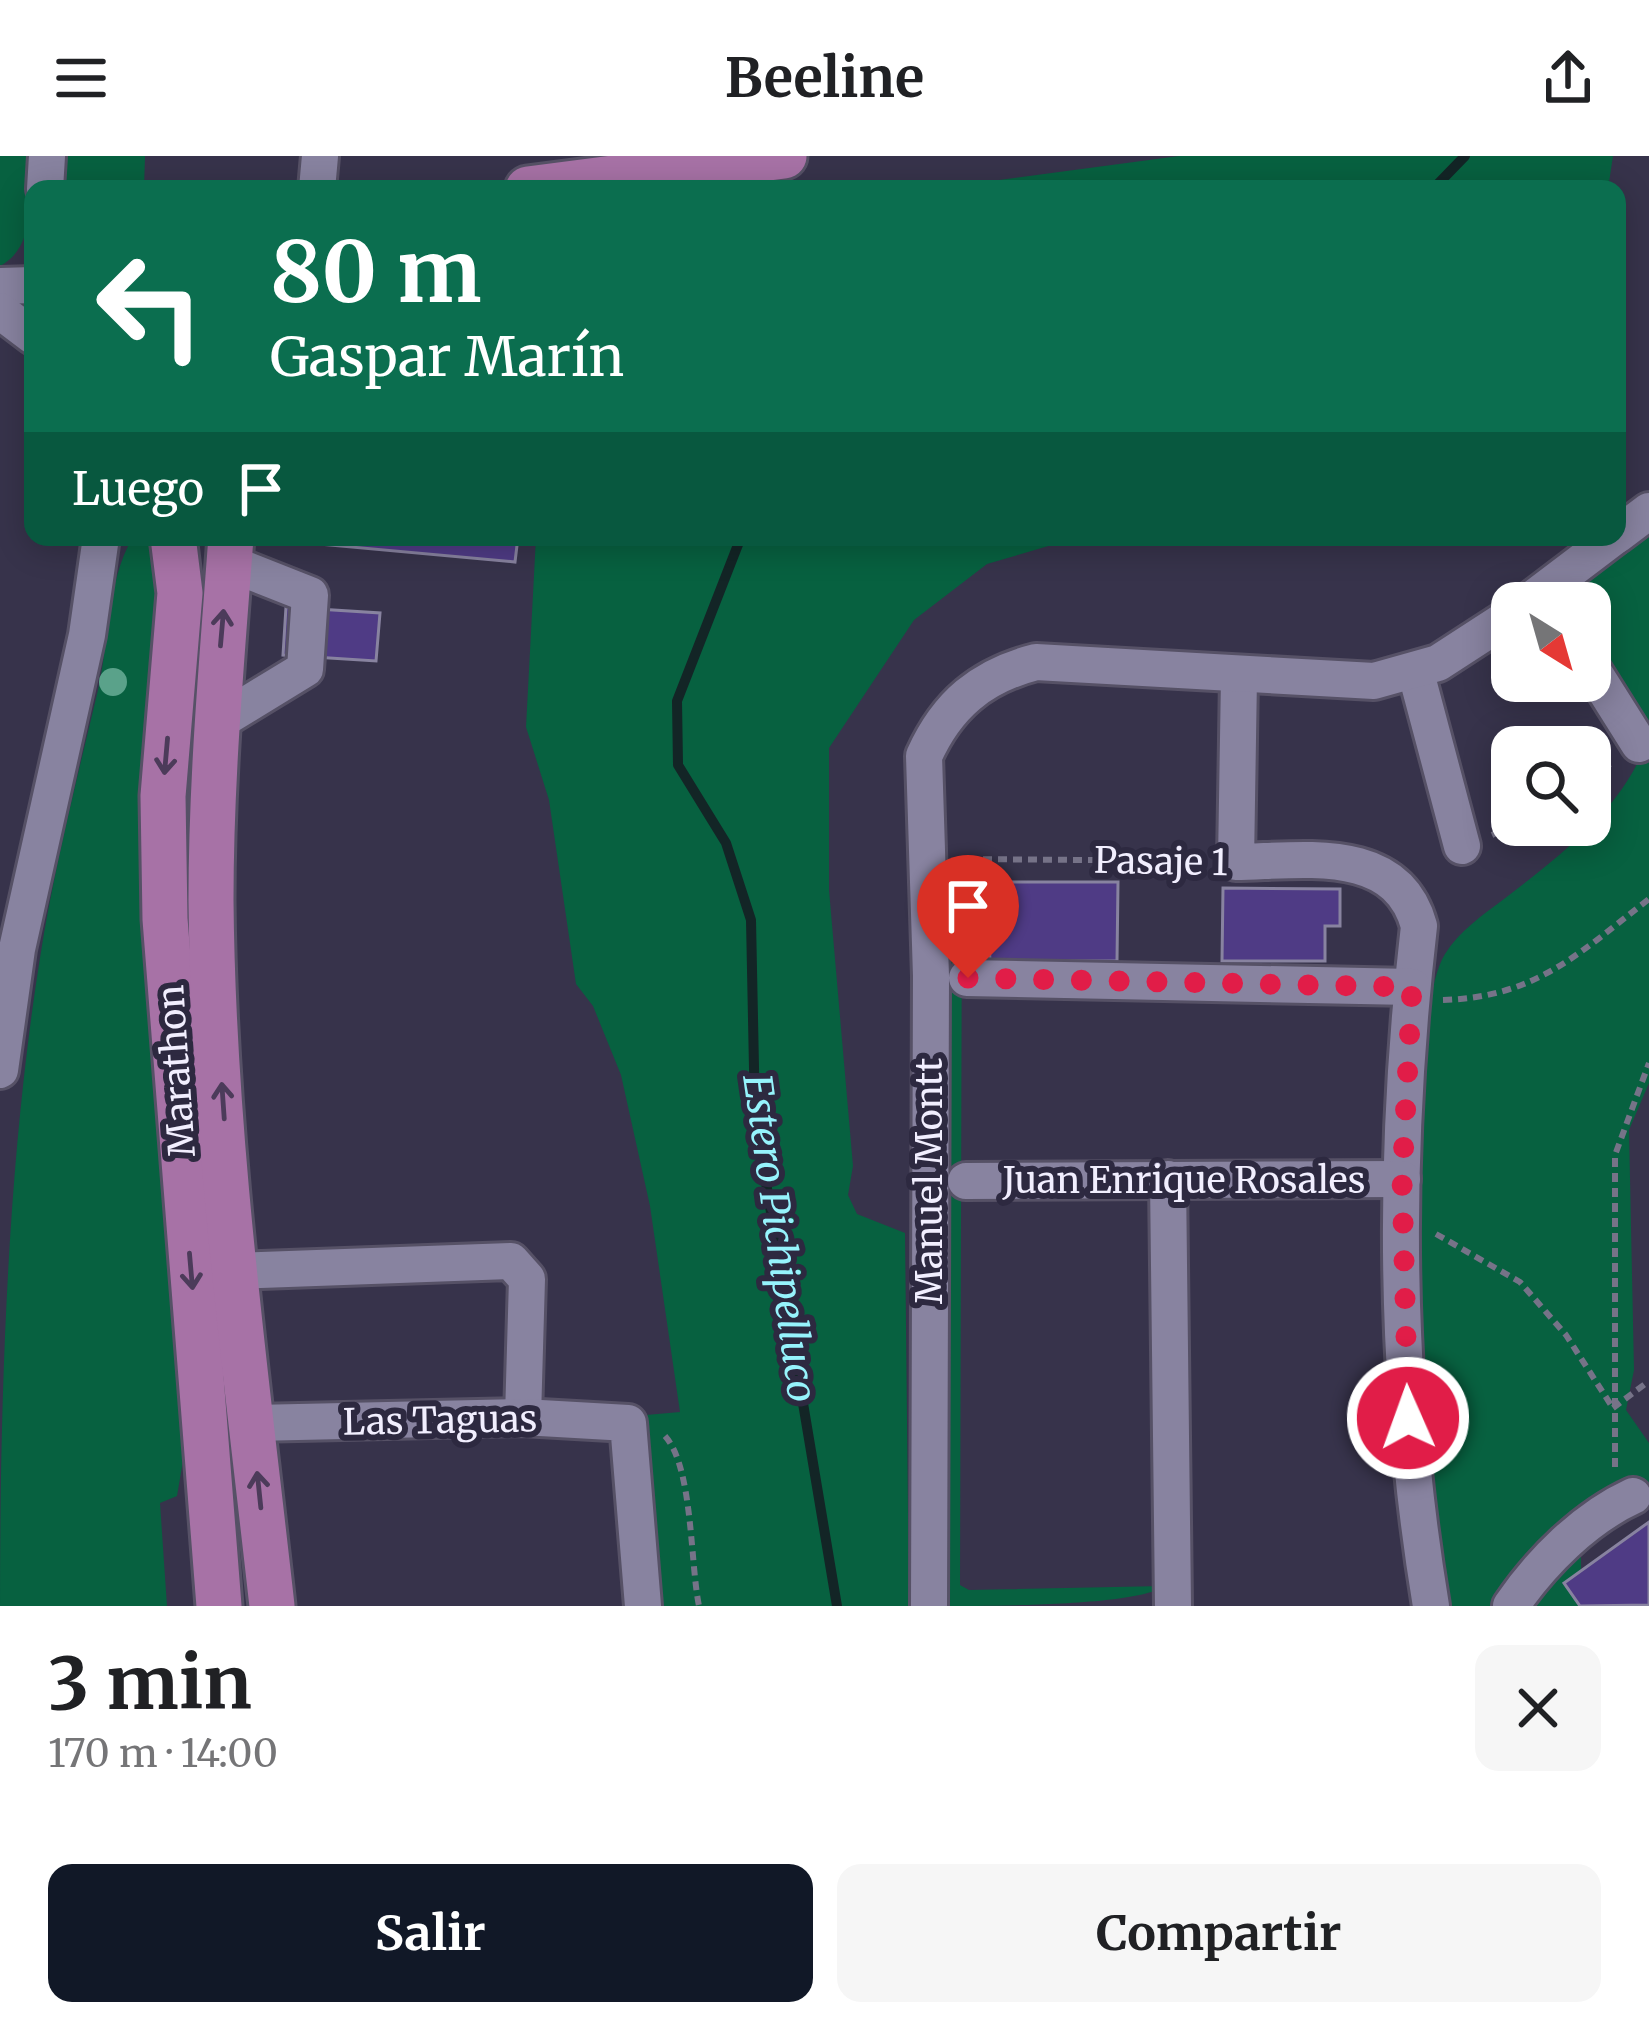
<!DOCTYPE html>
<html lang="es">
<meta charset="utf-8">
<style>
body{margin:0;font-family:Merriweather,serif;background:#f6f6f6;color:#202124;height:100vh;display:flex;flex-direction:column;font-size:45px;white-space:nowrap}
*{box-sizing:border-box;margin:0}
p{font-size:39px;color:#757577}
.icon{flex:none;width:66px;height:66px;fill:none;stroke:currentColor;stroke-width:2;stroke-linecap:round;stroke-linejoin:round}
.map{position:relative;height:1450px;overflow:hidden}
.side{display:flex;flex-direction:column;background:#fff;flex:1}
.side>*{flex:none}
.hud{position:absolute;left:24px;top:24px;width:1602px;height:366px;border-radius:24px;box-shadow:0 6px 30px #0003;background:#0b6e4f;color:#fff;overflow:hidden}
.needle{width:78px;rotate:143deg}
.tools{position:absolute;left:1491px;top:426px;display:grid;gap:24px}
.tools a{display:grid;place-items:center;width:120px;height:120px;border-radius:24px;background:#fff;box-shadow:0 6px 30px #0003;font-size:60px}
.pin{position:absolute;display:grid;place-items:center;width:102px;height:102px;color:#fff;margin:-123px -51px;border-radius:50% 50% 50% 0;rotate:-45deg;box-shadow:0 0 12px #0007}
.pin .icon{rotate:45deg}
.me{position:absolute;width:132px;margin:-66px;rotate:358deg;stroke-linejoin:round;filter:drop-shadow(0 0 9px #0008)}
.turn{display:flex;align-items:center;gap:42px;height:252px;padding:0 48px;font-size:54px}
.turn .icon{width:156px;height:156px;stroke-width:2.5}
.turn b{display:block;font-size:84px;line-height:102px}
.then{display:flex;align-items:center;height:114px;padding:0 48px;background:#0003;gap:24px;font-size:45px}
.round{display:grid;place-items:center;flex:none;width:126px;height:126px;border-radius:24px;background:#f6f6f6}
.head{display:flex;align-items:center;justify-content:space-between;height:204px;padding:0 48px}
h1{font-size:72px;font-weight:700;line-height:90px}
.action{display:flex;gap:24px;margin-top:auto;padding:24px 48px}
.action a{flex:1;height:138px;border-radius:24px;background:#111827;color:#fff;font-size:48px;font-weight:700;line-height:138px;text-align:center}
.action a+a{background:#f6f6f6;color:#202124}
header{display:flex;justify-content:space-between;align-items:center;height:156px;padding:0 48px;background:#fff;font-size:54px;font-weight:700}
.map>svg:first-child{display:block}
.green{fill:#076140}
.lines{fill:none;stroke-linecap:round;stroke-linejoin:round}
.stream{stroke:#132526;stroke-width:10}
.building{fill:#4f3b85;stroke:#8883a0;stroke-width:3}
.minor-casing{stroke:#565166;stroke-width:42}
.major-casing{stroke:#565166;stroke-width:51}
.path{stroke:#767388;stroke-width:6;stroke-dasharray:9 6;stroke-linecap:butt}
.minor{stroke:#8883a0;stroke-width:36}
.major{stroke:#a772a6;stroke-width:45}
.tree{fill:#5aa28a}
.oneway{stroke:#4c3b5a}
.route{stroke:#e11d48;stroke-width:21;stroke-dasharray:0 37.8}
.labels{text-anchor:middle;stroke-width:12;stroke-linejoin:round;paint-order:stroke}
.street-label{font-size:36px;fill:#f1eefe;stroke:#2d2940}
.water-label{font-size:39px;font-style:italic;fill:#96f3fc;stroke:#2d2940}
</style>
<header><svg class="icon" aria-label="menu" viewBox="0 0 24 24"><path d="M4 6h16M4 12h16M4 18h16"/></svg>Beeline<svg class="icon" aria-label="share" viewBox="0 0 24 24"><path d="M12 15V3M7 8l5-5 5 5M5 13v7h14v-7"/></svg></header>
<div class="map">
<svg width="1649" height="1450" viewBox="0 0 1649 1450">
<rect width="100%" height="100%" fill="#37334b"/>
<g class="green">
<path d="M0 0H33C30 37 37 91 0 110Z"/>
<path d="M64 0H145L144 33H60Z"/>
<path d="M1179 0H1613L1608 33H931Z"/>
<path d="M1649 377V927L1629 974 1634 1214 1626 1254 1649 1287V1334L1581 1373V1450H1446C1437 1397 1424 1341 1421 1288 1415 1200 1406 861 1445 798 1459 775 1483 759 1504 743 1562 698 1623 653 1648 583L1590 485V447H1568L1563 439Z"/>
<path d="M146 381 157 397 160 417 142 657 185 1293 177 1340 160 1347 167 1450H0C0 1241 7 1008 40 802 54 712 77 623 98 534 109 487 107 425 132 383Z"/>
<path d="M536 381H1079L987 408 914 464 829 592V734L853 1010 848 1039 857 1058 905 1077 909 1450H654L635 1260 680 1256 650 1050 621 919 593 850 576 828 549 644 526 571Z"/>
<path d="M962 715 960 1429 969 1434 1164 1430C1139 1450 990 1450 946 1450L944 722Z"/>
</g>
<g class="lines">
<g class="stream">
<path d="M1433 33 1465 0"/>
<path d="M741 381 677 545 678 609 726 687 751 764 755 961 837 1450"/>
</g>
</g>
<g class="building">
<path d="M296 381H518L515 406 296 386Z"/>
<path d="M286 451 380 457 376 505 283 499Z"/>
<path d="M986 726H1118L1117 805H990Z"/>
<path d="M1223 732 1340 733V770H1325V805H1222Z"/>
<path d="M1649 1366V1449L1580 1450 1564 1427Z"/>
</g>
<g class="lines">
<g class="minor-casing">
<g id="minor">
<path d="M45 33 47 0"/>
<path d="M317 33 320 0"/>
<path d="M0 130 33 129"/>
<path d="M0 155 33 180"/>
<path d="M1617 379 1649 355"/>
<path d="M1527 447 1614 381"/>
<path d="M1590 510 1639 588"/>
<path d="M1416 517 1462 690"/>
<path d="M1239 521 1236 706C1303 705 1397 688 1419 770 1393 995 1394 1227 1431 1450"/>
<path d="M215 568 305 513 310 439 229 407"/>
<path d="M967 822 1412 831"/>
<path d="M0 914 17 793 87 479 101 381"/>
<path d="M1168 1023 1173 1450"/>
<path d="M966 1025 1402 1023"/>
<path d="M235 1115 511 1105 527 1123 523 1261"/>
<path d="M251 1267 523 1261 628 1267 643 1450"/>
<path d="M929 1450 931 820 924 600C947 549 981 520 1036 506L1374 525 1438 507 1512 459"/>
<path d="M1511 1450C1541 1406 1585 1362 1633 1340"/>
</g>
</g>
<g class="major-casing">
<g id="major">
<path d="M528 33 784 0"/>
<path d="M173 381 180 437 163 640 165 763 219 1450"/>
<path d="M231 381C222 502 211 622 211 744 213 979 246 1216 272 1450"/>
</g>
</g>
<g class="path">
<path d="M1590 621 1613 606"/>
<path d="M1492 679 1514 669"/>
<path d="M968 703 1205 705"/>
<path d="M1443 844C1537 841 1579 797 1649 743"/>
<path d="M1436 1078 1520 1126 1566 1179 1611 1249"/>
<path d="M1613 1252 1649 1225"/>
<path d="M665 1280C693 1311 690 1406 699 1450"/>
<path d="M1615 1311V999L1649 907"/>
</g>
<use href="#minor" class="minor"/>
<use href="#major" class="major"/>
</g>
<circle class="tree" cx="113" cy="526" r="14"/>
<defs><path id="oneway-shaft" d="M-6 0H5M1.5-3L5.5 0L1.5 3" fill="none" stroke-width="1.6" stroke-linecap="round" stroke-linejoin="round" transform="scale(3)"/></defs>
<g class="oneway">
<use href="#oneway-shaft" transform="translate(222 472) rotate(-85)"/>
<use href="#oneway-shaft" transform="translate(166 600) rotate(95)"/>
<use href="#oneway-shaft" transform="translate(223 945) rotate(-94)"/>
<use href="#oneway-shaft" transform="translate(191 1115) rotate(85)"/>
<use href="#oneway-shaft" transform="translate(259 1334) rotate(-96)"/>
</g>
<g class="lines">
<path class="route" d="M968 822 1412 831 1402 1023 1408 1262"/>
</g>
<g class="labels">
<g class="street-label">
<text transform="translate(1161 705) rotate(1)" y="13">Pasaje 1</text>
<text transform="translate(176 915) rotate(-94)" y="13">Marathon</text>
<text x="1184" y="1037">Juan Enrique Rosales</text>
<text transform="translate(929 1025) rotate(-90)" y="13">Manuel Montt</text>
<text transform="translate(440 1264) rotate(-1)" y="13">Las Taguas</text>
</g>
<g class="water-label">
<text transform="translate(780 1082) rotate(82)" y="14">Estero Pichipelluco</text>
</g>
</g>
</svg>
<div class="tools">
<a><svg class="needle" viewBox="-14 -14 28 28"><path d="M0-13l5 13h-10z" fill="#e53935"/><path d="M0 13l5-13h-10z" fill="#757577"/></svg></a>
<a><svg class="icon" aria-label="search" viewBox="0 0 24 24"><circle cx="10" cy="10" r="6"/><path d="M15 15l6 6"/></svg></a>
</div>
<div class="pin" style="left:968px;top:822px;background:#d93025"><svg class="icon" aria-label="arrive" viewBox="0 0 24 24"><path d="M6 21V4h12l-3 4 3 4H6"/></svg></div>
<svg class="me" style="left:1408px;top:1262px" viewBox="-20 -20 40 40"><circle r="17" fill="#e11d48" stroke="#fff" stroke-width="3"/><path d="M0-11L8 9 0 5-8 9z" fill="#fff"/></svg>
<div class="hud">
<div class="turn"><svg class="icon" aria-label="left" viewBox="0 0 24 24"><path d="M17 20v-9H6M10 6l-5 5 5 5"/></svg><div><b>80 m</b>Gaspar Marín</div></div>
<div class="then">Luego<svg class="icon" aria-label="arrive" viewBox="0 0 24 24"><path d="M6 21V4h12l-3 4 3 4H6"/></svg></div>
</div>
</div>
<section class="side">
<div class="head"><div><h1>3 min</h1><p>170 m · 14:00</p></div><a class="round"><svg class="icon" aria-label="close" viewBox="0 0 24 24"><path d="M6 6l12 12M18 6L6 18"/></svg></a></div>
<div class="action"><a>Salir</a><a>Compartir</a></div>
</section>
